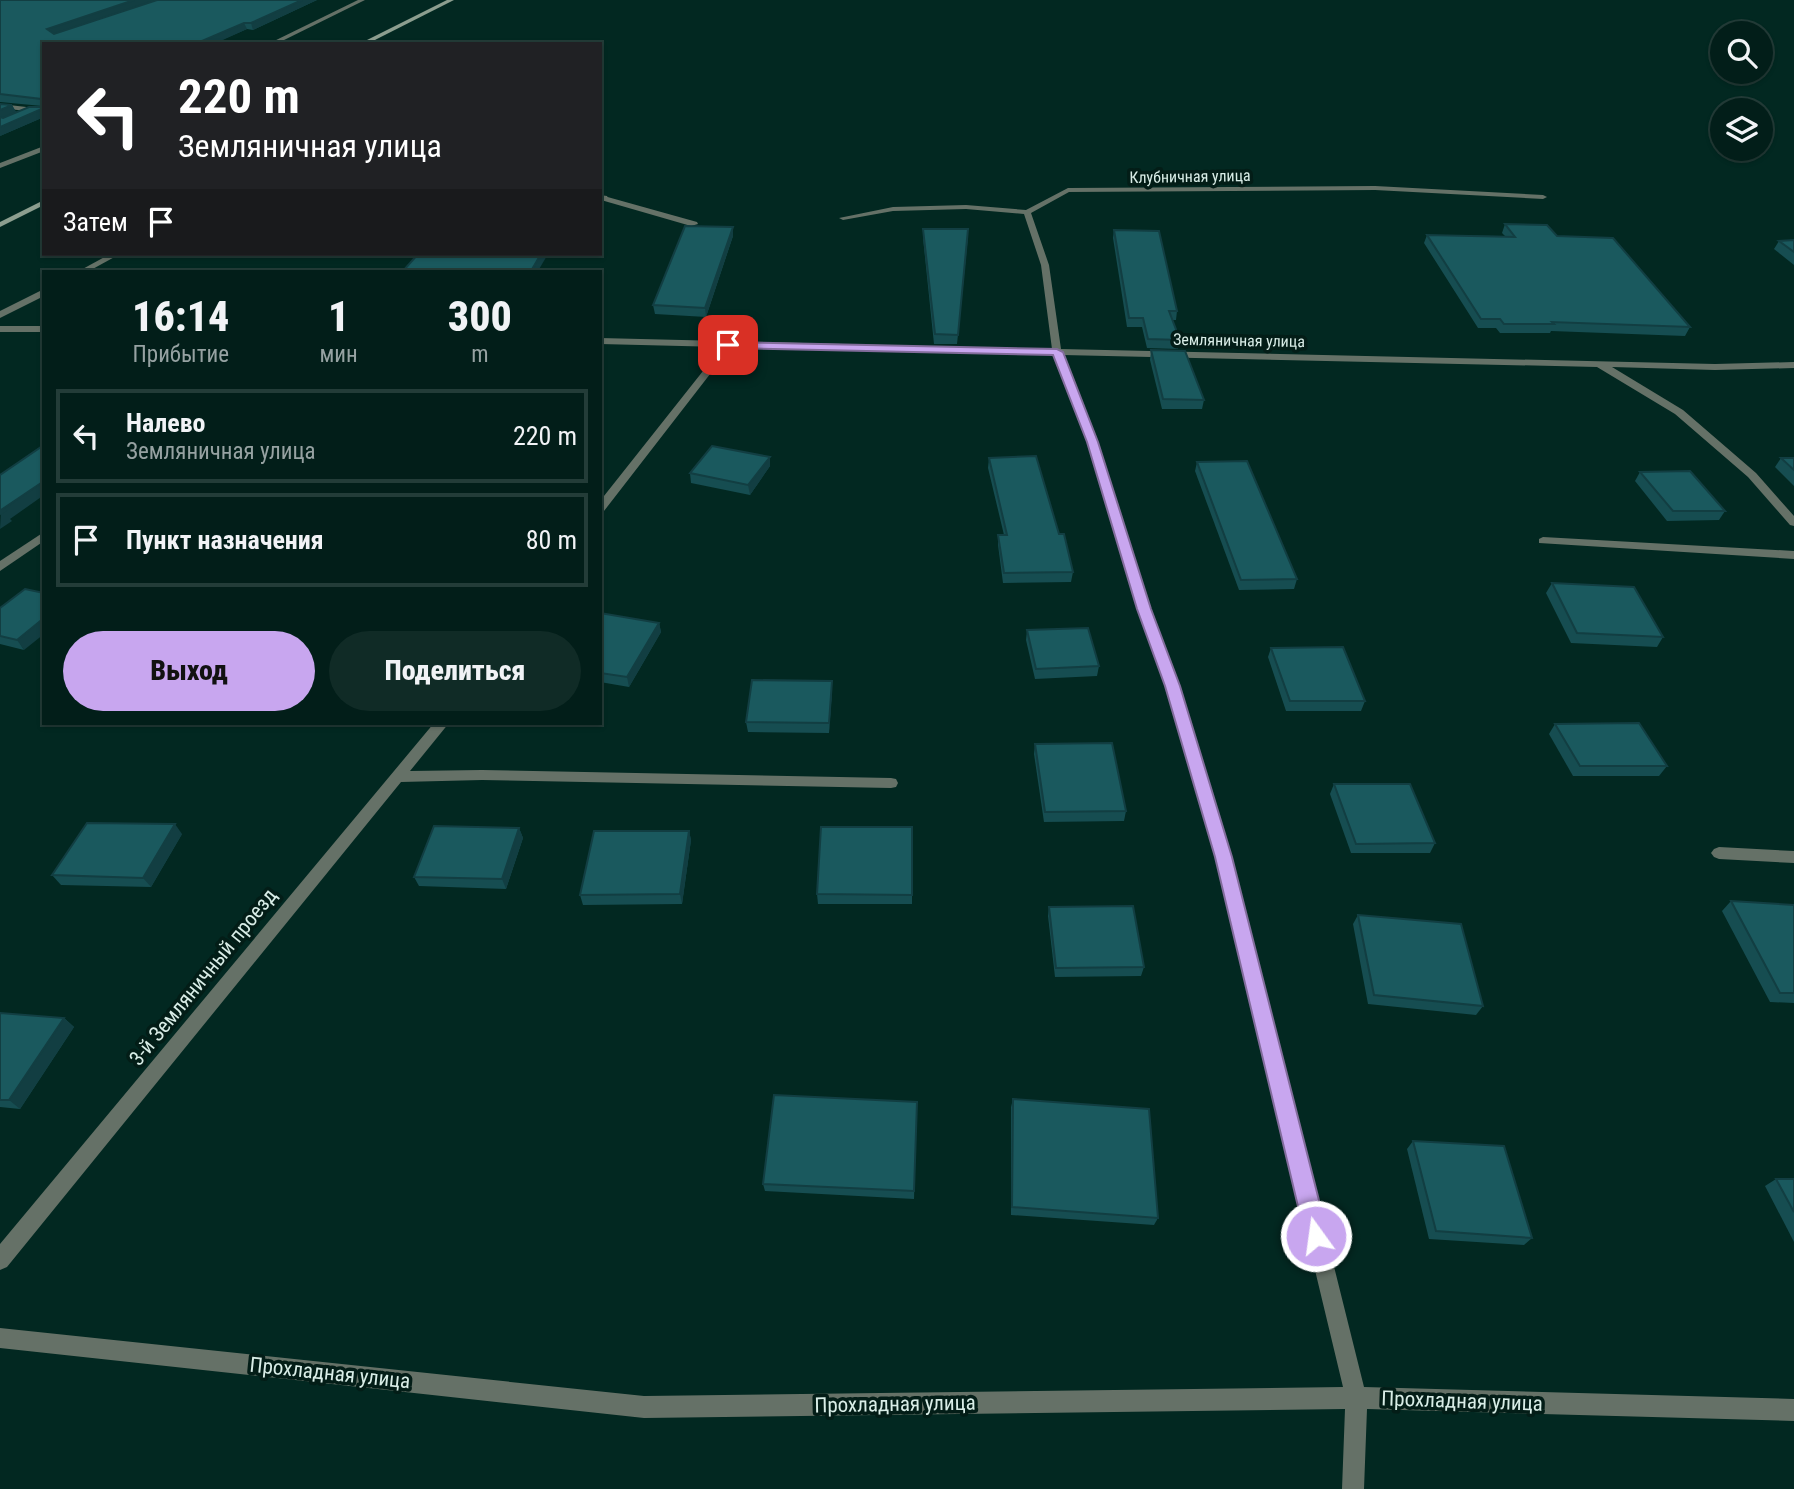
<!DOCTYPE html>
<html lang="ru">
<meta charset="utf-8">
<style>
body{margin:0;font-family:"Roboto Condensed",sans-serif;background:#102b26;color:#f1f3f6;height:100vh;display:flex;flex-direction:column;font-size:26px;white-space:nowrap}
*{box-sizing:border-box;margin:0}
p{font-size:23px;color:#96a2a2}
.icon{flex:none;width:38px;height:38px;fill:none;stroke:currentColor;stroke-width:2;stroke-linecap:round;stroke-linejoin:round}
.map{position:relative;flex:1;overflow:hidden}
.sheet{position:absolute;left:42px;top:270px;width:560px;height:455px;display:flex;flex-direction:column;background:#021e19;border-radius:0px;box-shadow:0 2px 5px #0004,0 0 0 2px #233c38}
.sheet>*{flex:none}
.top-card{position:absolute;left:42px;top:42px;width:560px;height:214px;border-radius:0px;box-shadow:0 2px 5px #0004,0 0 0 2px #233c38;background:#202124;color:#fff;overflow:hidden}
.tools{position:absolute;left:1710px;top:21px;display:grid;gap:14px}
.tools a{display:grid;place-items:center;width:63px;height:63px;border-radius:50%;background:#021e19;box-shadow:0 2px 5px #0004,0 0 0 2px #233c38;font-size:35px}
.pin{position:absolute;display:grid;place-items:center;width:60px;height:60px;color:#fff;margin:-30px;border-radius:14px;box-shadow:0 4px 10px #0006}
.me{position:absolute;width:77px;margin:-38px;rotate:346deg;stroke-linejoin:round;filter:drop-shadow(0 0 5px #0008)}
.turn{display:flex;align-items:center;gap:24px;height:147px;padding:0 21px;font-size:32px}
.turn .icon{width:91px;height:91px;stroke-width:2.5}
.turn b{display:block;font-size:49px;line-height:60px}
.then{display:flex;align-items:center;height:66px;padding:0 21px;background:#0003;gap:14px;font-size:26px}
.eta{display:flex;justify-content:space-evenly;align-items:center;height:119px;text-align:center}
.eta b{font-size:42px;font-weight:800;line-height:49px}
.button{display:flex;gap:14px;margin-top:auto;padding:14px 21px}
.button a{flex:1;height:80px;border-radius:42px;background:#c8a6ef;color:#111;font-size:28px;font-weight:800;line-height:80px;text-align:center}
.button a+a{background:#102b26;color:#f1f3f6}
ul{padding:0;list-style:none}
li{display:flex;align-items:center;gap:21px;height:94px;margin:0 14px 10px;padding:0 7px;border:4px solid #233c38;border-radius:0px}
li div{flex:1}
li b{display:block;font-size:26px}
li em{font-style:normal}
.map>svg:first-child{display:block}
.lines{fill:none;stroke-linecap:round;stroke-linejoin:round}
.lane{fill:#657167;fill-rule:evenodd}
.street{fill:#657167;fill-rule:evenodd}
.secondary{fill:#8c9e8f;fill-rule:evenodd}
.wall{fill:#164d51}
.shaded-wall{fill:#123e42}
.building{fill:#1a595e;stroke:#123e42;stroke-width:2}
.route{fill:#c8a6ef;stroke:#826c9b;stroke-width:2}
.labels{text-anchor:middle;stroke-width:7;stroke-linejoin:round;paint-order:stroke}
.far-street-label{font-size:16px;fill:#d9ede7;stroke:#031d17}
.near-street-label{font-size:21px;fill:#d9ede7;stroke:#031d17}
</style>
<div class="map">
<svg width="1794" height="1489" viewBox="0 0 1794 1489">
<rect width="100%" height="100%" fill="#022821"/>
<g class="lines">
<g class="lane">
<path d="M604 196 697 222 698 224 691 226 601 200V196Z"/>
<path d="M1543 537 1794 551V559L1539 543V539Z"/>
<path d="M1719 847 1794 851V863L1719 859 1714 857 1711 853 1714 849Z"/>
</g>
<g class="street">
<path d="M358 0H365L276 44H268Z"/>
<path d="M0 104 44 109V113L0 108Z"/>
<path d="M44 146V151L0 168V163Z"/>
<path d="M1375 186 1543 195 1547 197 1543 199 1375 190 1069 192 1031 213 1049 265 1061 349 1715 364 1794 362V368L1715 370 1612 367 1683 410 1756 473 1794 516V526L1790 525 1748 477 1675 414 1597 367 1063 355 1097 441 1150 609 1179 686 1232 857 1364 1387 1794 1399V1421L1367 1409 1364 1489H1342L1345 1409 644 1418 0 1348V1328L644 1396 1343 1387 1216 857 1165 686 1138 609 1087 441 1053 354 731 347 604 511 600 512V501L722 347 600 344V338L1052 349 1041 265 1024 214 966 209 893 211 843 220 839 218 893 207 966 205 1026 210 1068 188Z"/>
<path d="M600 195 607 196 608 198 600 199Z"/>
<path d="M110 254H120L89 271H79Z"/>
<path d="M44 289V296L0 318V311Z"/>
<rect x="0" y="326" width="44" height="6"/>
<path d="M44 532V541L0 571V561Z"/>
<path d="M434 723H449L410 771 482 770 891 778 896 779 898 783 896 787 891 788 482 780 401 782 7 1267 0 1270V1244Z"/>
</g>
<g class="secondary">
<path d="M447 0H454L367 44H359Z"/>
<path d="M44 200V205L0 227V222Z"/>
</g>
</g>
<g class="wall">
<path d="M0 0H155L111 15 157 0H317L253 30 247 29 0 136 12 105 16 112 42 107V106L0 102Z"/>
<path d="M1505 224 1557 236 1690 327 1685 336 1551 331 1550 333H1500L1496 328H1478L1424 243 1427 235 1505 236 1502 233Z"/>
<path d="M733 227V236L706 317 655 314 653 305Z"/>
<path d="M923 229 968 237 957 344H934L923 238Z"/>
<path d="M1114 230 1177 311 1176 320H1172L1180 340 1178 349 1147 348 1142 327H1127L1113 238Z"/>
<path d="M1794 240V265L1774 249 1779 241Z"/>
<path d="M1151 350 1204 400 1202 409H1162L1150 360Z"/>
<path d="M770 457V466L750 495 691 483 690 473Z"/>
<path d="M989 458 1059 534 1073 572 1071 582 1003 583 998 545V535H1004L988 468Z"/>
<path d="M1781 458H1794V486L1775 467Z"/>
<path d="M1197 462 1297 579 1294 589 1239 590 1195 471Z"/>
<path d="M1640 472 1725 511 1719 520 1667 521 1635 481Z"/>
<path d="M1552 583 1663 637 1657 647 1571 643 1546 593Z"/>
<path d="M0 608 24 650 0 644Z"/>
<path d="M600 613 659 623 661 632 629 687 600 682Z"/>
<path d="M1027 630 1099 666 1097 676 1035 679 1026 640Z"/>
<path d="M1271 648 1365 701 1361 711H1286L1268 657Z"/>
<path d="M832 691 829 733 748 732 746 722Z"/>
<path d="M1555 724 1667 766 1659 776H1573L1549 734Z"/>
<path d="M1035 744 1126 811 1124 821 1044 822 1034 754Z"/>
<path d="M1334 784 1435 843 1430 853H1351L1330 794Z"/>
<path d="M912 827V904H818L817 894Z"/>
<path d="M519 828 523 838 506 889 419 886 414 877Z"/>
<path d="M689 831 691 840 682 904 583 905 580 895Z"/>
<path d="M182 834 151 887 61 885 52 875Z"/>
<path d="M1731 901 1794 905V1003L1770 1002 1722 911Z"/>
<path d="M1049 907 1144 967 1141 976 1055 977 1048 916Z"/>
<path d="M1358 915 1483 1006 1476 1015 1368 1004 1353 924Z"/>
<path d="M0 1013 64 1018 74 1027 20 1109 0 1107Z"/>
<path d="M1013 1099 1158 1218 1154 1225 1011 1215V1107Z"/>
<path d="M917 1102 914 1199 765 1191 763 1184Z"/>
<path d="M1413 1141 1532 1238 1524 1245 1429 1239 1407 1149Z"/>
<path d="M1776 1179H1794V1242L1765 1186Z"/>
</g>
<g class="shaded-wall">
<path d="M134 0H155L51 36 47 29Z"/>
<path d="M302 0H317L253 30 251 23Z"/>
<path d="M244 23 247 29 214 44H195Z"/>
<path d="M12 105 16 112 0 120V110Z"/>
<path d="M44 108V117L0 136V127Z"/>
<path d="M733 227V236L706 317 705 308Z"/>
<path d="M541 254H548L538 271H531Z"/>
<path d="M770 457V466L750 495 748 485Z"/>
<path d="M44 481V495L10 519 12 521 0 529 1 510Z"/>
<path d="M44 618V634L24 650 17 640Z"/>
<path d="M659 623 661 632 629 687 627 677Z"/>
<path d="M832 681V691L829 733V723Z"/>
<path d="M175 824 182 834 151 887 143 878Z"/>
<path d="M519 828 523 838 506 889 502 879Z"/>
<path d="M689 831 691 840 682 904 680 894Z"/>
<path d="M64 1018 74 1027 20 1109 9 1100Z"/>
</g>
<g class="building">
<path d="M0 0H134L47 29 54 34 157 0H302L251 23H244L195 44H44V108L0 127V117L3 118 29 107H42L41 99 0 94Z"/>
<path d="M0 104 12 105 0 110Z"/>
<path d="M1505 224 1547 225 1557 236 1613 238 1690 327 1552 322 1554 324H1504L1500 319H1481L1427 235 1515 237Z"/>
<path d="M685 226 733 227 705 308 653 305Z"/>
<path d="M923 229H968L958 335 935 334Z"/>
<path d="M1114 230 1159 231 1177 311H1169L1180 340 1148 339 1143 318H1129Z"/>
<path d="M1794 240V252L1779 241Z"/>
<path d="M418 254H541L531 271H403Z"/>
<path d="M1151 350 1185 351 1204 400 1163 399Z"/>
<path d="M44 445V481L1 510 5 511 0 514V475Z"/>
<path d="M712 446 770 457 748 485 690 473Z"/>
<path d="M1036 456 1059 534H1064L1073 572 1004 573 998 535H1007L989 458Z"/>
<path d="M1781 458H1794V470Z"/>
<path d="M1247 461 1297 579 1241 580 1197 462Z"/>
<path d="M1690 471 1725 511H1673L1640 472Z"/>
<path d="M1552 583 1634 587 1663 637 1577 633Z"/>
<path d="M25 589 44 593V618L17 640 0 636V608Z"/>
<path d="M600 613 659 623 627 677 600 673Z"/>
<path d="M1088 628 1099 666 1036 669 1027 630Z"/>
<path d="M1343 647 1365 701H1290L1271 648Z"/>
<path d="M752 680 832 681 829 723 746 722Z"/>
<path d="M1639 723 1667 766H1580L1555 724Z"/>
<path d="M1112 743 1126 811 1045 812 1035 744Z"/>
<path d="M1334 784H1410L1435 843 1356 844Z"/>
<path d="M87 823 175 824 143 878 52 875Z"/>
<path d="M434 826 519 828 502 879 414 877Z"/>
<path d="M821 827H912V895L817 894Z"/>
<path d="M594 831H689L680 894 580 895Z"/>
<path d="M1731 901 1794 905V993H1780Z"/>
<path d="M1133 906 1144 967 1056 968 1049 907Z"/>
<path d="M1358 915 1461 924 1483 1006 1374 995Z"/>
<path d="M0 1013 64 1018 9 1100H0Z"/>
<path d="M774 1095 917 1102 914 1191 763 1184Z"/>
<path d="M1013 1099 1149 1109 1158 1218 1012 1207Z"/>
<path d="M1413 1141 1504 1146 1532 1238 1436 1231Z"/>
<path d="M1776 1179H1794V1212Z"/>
</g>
<path class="route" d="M725 342 1057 349 1063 352 1098 442 1151 609 1180 686 1232 857 1328 1236 1324 1244 1316 1247 1308 1244 1305 1236 1215 857 1165 686 1137 609 1087 442 1053 355 728 348 723 345Z"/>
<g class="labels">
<g class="far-street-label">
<text transform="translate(1190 176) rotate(-1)" y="6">Клубничная улица</text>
<text transform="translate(1239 340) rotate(1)" y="6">Земляничная улица</text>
</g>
<g class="near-street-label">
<text transform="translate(203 977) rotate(-51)" y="7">3-й Земляничный проезд</text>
<text transform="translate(330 1373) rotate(6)" y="7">Прохладная улица</text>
<text transform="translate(1462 1401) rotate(2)" y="7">Прохладная улица</text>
<text transform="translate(895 1404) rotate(-1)" y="7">Прохладная улица</text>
</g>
</g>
</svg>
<div class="tools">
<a><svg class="icon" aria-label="search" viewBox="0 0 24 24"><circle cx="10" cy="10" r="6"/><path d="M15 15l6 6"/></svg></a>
<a><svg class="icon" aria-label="layers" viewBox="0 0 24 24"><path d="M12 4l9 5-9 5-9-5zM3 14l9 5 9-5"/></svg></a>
</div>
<div class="pin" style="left:728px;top:345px;background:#d93025"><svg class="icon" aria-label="arrive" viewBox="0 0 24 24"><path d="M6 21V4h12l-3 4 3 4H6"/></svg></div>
<svg class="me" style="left:1316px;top:1236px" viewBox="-20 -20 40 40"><circle r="17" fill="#c8a6ef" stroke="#fff" stroke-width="3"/><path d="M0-11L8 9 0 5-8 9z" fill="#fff"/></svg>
<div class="top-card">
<div class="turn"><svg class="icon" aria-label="left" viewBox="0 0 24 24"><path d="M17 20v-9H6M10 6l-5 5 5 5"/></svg><div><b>220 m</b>Земляничная улица</div></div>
<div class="then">Затем<svg class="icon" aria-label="arrive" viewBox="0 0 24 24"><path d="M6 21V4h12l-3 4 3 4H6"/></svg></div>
</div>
<section class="sheet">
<div class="eta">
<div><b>16:14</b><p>Прибытие</p></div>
<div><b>1</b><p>мин</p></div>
<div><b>300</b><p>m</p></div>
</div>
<ul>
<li><svg class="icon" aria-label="left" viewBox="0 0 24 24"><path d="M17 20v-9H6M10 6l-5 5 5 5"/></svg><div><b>Налево</b><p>Земляничная улица</p></div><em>220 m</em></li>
<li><svg class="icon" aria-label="arrive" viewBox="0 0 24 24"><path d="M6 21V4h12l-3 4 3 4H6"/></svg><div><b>Пункт назначения</b></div><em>80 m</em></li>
</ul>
<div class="button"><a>Выход</a><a>Поделиться</a></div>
</section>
</div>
